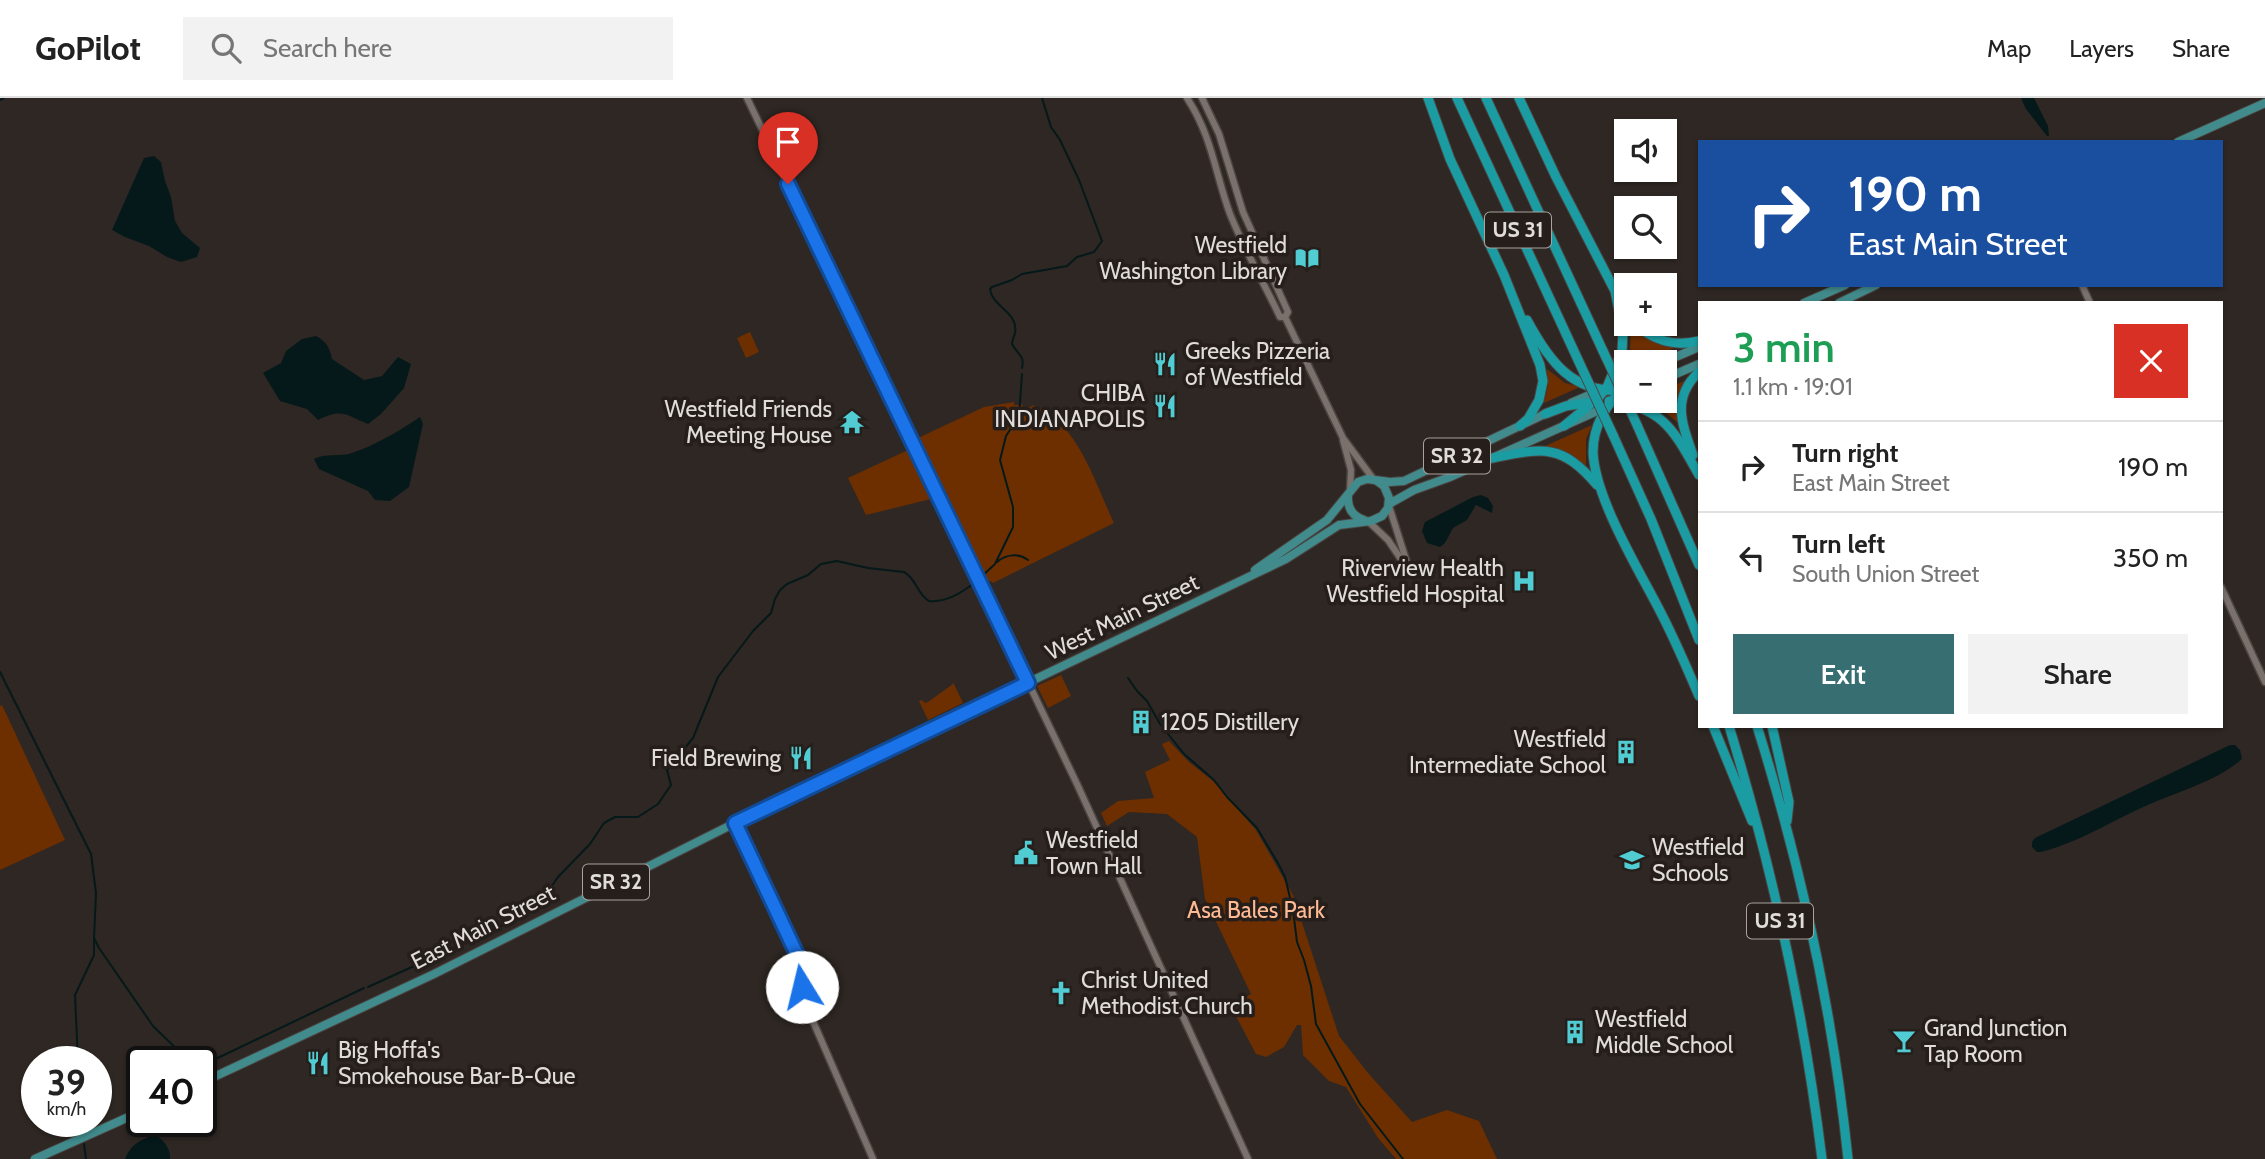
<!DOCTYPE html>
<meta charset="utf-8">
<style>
body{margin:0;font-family:Cabin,sans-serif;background:#f2f2f2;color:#222;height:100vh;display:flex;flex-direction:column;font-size:26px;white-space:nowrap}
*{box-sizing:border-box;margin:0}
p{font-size:23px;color:#767676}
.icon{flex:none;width:38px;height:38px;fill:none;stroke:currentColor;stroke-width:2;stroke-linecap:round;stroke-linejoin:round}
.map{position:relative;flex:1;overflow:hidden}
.side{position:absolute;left:1698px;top:203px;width:525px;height:427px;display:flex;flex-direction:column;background:#fff;border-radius:0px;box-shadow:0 2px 5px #0004}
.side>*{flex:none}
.banner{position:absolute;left:1698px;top:42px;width:525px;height:147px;border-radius:0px;box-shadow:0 2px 5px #0004;background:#1a4fa0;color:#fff;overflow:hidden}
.controls{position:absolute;left:1614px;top:21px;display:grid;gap:14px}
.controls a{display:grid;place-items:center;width:63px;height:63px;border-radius:0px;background:#fff;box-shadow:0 2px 5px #0004;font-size:35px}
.speed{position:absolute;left:21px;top:948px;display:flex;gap:14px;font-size:35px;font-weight:700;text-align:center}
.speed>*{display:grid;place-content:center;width:91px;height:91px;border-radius:50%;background:#fff;box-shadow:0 2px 5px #0004;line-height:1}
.speed small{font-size:18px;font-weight:400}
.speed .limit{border:4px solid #111;border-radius:10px;background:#fff;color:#111}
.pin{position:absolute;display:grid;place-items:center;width:60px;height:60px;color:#fff;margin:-72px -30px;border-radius:50% 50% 50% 0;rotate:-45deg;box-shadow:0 0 7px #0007}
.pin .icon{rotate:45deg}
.me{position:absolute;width:77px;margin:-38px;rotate:351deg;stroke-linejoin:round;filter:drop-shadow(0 0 5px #0008)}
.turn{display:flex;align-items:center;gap:24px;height:147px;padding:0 35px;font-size:32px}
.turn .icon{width:91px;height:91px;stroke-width:2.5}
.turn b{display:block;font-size:49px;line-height:60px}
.round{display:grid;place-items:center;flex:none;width:74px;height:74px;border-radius:0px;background:#f2f2f2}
.summary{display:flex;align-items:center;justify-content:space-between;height:119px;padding:0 35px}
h1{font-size:42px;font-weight:600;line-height:52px;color:#1e9e55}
.cta{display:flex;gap:14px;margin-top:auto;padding:14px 35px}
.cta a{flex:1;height:80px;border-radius:0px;background:#376e72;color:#fff;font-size:28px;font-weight:600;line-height:80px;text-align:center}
.cta a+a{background:#f2f2f2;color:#222}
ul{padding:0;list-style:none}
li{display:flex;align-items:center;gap:21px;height:91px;padding:0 35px;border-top:2px solid #e0e0e0}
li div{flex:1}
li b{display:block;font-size:26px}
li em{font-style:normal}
header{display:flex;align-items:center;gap:42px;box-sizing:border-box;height:98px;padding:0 35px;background:#fff;border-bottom:2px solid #e0e0e0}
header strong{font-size:33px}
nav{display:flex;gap:38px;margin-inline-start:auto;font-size:24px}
.search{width:490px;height:63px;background:#f2f2f2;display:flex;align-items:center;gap:18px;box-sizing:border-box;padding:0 24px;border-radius:0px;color:#767676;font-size:26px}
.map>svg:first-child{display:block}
.green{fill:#6d2f00}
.water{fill:#05191a}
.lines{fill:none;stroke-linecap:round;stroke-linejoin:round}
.stream{stroke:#05191a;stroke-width:2}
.tertiary-casing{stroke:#4b4542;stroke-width:9}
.primary-casing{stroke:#4b4542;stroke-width:10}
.motorway-casing{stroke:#4b4542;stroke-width:11}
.tertiary{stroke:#7a716d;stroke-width:6}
.primary{stroke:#418b8d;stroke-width:8}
.motorway{stroke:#1b9ca3;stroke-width:9}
.motorway-bridge-casing{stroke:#4b4542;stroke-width:11;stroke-linecap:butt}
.motorway-bridge{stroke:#1b9ca3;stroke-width:9}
.route-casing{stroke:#114b97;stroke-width:18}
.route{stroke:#1a73e8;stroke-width:12}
.labels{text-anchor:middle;stroke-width:7;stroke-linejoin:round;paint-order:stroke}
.shield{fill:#251e1a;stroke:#a8a3a0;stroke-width:2}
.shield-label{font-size:21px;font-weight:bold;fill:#e0dcd9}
.poi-label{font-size:23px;fill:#e0dcd9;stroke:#251e1a;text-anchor:start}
.street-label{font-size:23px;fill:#e0dcd9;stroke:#251e1a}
.park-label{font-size:23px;fill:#ffba93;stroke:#251e1a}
</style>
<header>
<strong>GoPilot</strong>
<div class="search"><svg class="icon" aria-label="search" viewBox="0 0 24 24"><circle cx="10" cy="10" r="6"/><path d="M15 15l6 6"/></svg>Search here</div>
<nav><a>Map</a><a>Layers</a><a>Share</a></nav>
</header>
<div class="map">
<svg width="2265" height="1061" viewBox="0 0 2265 1061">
<rect width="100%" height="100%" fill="#2e2723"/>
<g class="green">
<path d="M1631 227C1645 240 1658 247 1677 249L1641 264H1626L1630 254Z"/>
<path d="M750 234 759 254 746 260 737 240Z"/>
<path d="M1547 271 1565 285 1580 289 1544 305 1548 287Z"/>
<path d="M1684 283H1687L1678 300 1677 324 1659 309 1641 304 1664 303V292Z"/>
<path d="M1014 304V307H1023V310L1031 309 1032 307C1077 322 1095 385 1114 425L993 485 991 483 987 484 918 340 984 309Z"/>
<path d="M1592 327 1586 341V368C1574 357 1560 349 1543 349Z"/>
<path d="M908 352 931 401 866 417 848 380Z"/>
<path d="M1061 577 1071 598 1048 610 1037 588Z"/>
<path d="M953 584 963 605 928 622 919 603 922 602 925 605 928 604 953 586Z"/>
<path d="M2 607 65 742 0 772V608Z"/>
<path d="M1169 643 1189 664 1213 683 1256 732 1293 797 1339 938 1368 975 1412 1024 1447 1012 1479 1023 1497 1061H1396L1378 1040 1346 989 1329 983 1303 957 1301 927H1297L1284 949 1266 959 1256 956 1230 907 1251 896 1205 801 1197 739 1167 716 1129 714 1107 728 1101 715 1118 703 1154 700 1145 674 1170 662 1162 646Z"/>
</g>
<g class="water">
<path d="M2021 0H2034L2048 28 2049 38H2047L2026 11Z"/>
<path d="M154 58 161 64 165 83 171 99 175 123 182 135 200 150 197 159 181 164 167 159 149 148 125 139 112 132 144 60Z"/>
<path d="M316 238C326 243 330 250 332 261L364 282 382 278 398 259 411 266 404 290 381 316 368 326C345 317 343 310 318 322L307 311 280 303 263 275 281 265 286 253 302 241Z"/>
<path d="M420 319 423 326 409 389 390 403 375 402 368 393 319 371 314 361C325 355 340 359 352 355 376 347 399 333 420 319Z"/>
<path d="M1481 397 1488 400 1493 408 1492 415 1476 407 1467 422 1453 430 1445 445 1440 449 1427 445 1422 433 1425 424 1473 399Z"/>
<path d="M2230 647H2235L2240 652 2242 661C2217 683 2180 693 2150 706 2113 722 2080 744 2041 754H2037L2032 749V744L2035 740Z"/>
<path d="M155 1037C163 1041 171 1051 170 1061H125C131 1046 140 1042 155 1037Z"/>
</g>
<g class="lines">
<g class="stream">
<path d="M0 2 4 0"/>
<path d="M1022 270C1025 257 1017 256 1012 246 1012 242 1014 239 1015 235 1019 214 992 209 990 191L992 189 1012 182 1022 176 1067 168 1077 159 1094 154 1102 143 1079 82 1060 42 1051 29 1042 0"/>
<path d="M997 464C1006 456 1019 455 1028 462"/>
<path d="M980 480 995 466 1013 429V409L1000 362 1006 338 1019 318 1022 276"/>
<path d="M0 574 91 756 96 795 94 840 99 850 153 928 190 964"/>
<path d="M1128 580 1137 593 1147 603 1160 626 1184 656 1214 682 1227 699 1257 730 1279 767 1285 779 1293 812 1297 844 1304 862 1311 888 1316 926 1360 1006 1403 1061"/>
<path d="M368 889 491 833 532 811 544 799 558 779 590 746 604 725 615 719H638L658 706 671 687 667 672 693 640 718 579 753 533 771 515 775 501 780 492 787 486 808 477 821 466 837 463 868 470 904 474C916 480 917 496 929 503 947 505 962 494 976 484"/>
<path d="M78 964 75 897 94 857V840"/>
<path d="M201 968 364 890"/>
<path d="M79 1024 81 1033"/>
<path d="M84 1046 86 1061"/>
</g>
<g class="tertiary-casing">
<g id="tertiary">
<path d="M747 0 1077 686 1248 1061"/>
<path d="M1187 0C1212 38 1215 75 1230 116 1244 151 1264 185 1280 219H1285L1343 340 1374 382"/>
<path d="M1202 0 1219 36 1243 114 1288 214 1285 219"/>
<path d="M2082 187 2090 205"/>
<path d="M1343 342 1351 372 1350 393"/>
<path d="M1389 408 1409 471"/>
<path d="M1368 423 1388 442 1407 470"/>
<path d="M2221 489 2265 584"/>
<path d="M735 725 802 867V898L873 1061"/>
</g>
</g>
<g class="primary-casing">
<g id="primary">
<path d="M2178 44 2265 5"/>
<path d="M1804 205 1845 187"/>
<path d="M1839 205 1876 187"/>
<path d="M1664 264 1699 249"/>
<path d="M1664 281 1699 266"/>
<path d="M1571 305 1626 281"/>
<path d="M1348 397C1347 410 1352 418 1364 422"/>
<path d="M1389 406 1414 392 1450 379 1606 309"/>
<path d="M1255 472 1327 422 1358 384 1367 381 1390 384 1404 383 1549 314"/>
<path d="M201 985 434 876 735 725 1261 473 1286 461 1339 427 1371 423 1382 418 1388 410 1389 400 1384 388 1377 383"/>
<path d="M35 1061 142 1013"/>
</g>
</g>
<g class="motorway-casing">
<g id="motorway">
<path d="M1428 0 1450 61 1504 177 1540 267 1543 283 1539 302 1528 321 1520 328"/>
<path d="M1457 0 1579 264"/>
<path d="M1486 0 1603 253"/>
<path d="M1519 0 1556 79 1615 193 1623 233 1622 254 1607 289 1599 299 1564 328"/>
<path d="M1527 222C1549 263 1573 297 1625 292"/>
<path d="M1635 226C1654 243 1674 249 1699 243"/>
<path d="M1664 281H1665"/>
<path d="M1626 290C1606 304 1593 329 1593 354 1595 401 1639 472 1661 515 1675 542 1687 570 1699 598"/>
<path d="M1609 303C1664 308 1675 335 1699 377"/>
<path d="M1545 316 1566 308 1592 304"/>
<path d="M1637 327 1699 467"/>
<path d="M1613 337 1651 421 1699 542"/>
<path d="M1693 357C1682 326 1671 300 1699 274"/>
<path d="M1493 360C1543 350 1561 345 1597 387"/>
<path d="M1713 628 1752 723"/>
<path d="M1729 628C1772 769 1804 915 1822 1061"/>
<path d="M1757 628C1801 769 1833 914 1848 1061"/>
<path d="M1772 628 1789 704 1787 723"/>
</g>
</g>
<use href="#tertiary" class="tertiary"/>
<use href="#primary" class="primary"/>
<use href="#motorway" class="motorway"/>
<g class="motorway-bridge-casing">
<g id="motorway-bridge">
<path d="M1603 253 1626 302"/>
<path d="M1579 264 1613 337"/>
<path d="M1626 303 1637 327"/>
</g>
</g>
<use href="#motorway-bridge" class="motorway-bridge"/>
</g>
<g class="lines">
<g class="route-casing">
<path id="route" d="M788 86 1028 585 735 725 802 867V889"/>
</g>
<use href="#route" class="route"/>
</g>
<defs>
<g id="library-bare" transform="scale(1.89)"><path d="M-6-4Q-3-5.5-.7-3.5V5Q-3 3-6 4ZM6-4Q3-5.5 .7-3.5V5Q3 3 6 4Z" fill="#51ccd3" stroke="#251e1a" stroke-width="2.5" paint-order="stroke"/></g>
<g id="restaurant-bare" transform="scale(1.89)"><path d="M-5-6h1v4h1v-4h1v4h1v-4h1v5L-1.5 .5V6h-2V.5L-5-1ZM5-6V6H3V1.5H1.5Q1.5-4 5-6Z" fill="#51ccd3" stroke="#251e1a" stroke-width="2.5" paint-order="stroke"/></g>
<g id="temple-bare" transform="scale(1.89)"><path d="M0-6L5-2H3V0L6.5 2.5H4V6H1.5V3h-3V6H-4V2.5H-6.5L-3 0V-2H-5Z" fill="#51ccd3" stroke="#251e1a" stroke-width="2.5" paint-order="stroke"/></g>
<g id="hospital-bare" transform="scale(1.89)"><path d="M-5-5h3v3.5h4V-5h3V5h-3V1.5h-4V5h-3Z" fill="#51ccd3" stroke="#251e1a" stroke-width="2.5" paint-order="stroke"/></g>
<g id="building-bare" transform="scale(1.89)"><path d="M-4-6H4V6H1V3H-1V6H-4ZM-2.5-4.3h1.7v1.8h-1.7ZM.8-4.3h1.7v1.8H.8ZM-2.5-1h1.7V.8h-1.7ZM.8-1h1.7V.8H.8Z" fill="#51ccd3" stroke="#251e1a" stroke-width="2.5" paint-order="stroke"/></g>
<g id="civic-bare" transform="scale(1.89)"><path d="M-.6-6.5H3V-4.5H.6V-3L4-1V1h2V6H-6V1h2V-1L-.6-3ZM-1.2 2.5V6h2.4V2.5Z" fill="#51ccd3" stroke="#251e1a" stroke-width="2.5" paint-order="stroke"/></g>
<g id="school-bare" transform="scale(1.89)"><path d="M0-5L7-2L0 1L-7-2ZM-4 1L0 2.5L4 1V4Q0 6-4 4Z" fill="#51ccd3" stroke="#251e1a" stroke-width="2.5" paint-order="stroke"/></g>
<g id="church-bare" transform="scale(1.89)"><path d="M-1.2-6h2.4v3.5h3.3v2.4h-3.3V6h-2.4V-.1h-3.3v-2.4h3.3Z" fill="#51ccd3" stroke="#251e1a" stroke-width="2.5" paint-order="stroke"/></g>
<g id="bar-bare" transform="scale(1.89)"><path d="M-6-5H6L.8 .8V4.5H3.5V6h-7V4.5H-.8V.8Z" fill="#51ccd3" stroke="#251e1a" stroke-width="2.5" paint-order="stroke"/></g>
</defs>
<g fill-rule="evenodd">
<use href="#library-bare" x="1307" y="160"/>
<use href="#restaurant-bare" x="1165" y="266"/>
<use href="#restaurant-bare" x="1165" y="308"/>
<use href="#temple-bare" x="852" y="324"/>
<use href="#hospital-bare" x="1524" y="483"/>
<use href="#building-bare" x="1141" y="624"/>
<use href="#building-bare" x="1626" y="654"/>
<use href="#restaurant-bare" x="801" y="660"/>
<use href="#civic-bare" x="1026" y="755"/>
<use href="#school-bare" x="1632" y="762"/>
<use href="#church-bare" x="1061" y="895"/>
<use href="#building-bare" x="1575" y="934"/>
<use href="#bar-bare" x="1904" y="943"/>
<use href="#restaurant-bare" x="318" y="965"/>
</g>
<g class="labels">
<g class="shield">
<rect x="1485" y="114.5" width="66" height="35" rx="5"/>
<rect x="1424" y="340.5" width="66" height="35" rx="5"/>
<rect x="583" y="766.5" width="66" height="35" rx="5"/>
<rect x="1747" y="805.5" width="66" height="35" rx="5"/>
</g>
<g class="shield-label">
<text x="1518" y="139">US 31</text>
<text x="1457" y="365">SR 32</text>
<text x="616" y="791">SR 32</text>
<text x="1780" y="830">US 31</text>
</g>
<g class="poi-label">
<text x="1287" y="155" text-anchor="end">Westfield<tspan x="1287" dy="26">Washington Library</tspan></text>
<text x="1185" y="261">Greeks Pizzeria<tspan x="1185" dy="26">of Westfield</tspan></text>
<text x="1145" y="303" text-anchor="end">CHIBA<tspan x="1145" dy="26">INDIANAPOLIS</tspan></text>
<text x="832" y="319" text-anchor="end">Westfield Friends<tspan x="832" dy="26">Meeting House</tspan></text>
<text x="1504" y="478" text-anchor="end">Riverview Health<tspan x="1504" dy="26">Westfield Hospital</tspan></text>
<text x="1161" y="632">1205 Distillery</text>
<text x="1606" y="649" text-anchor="end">Westfield<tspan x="1606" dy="26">Intermediate School</tspan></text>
<text x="781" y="668" text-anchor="end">Field Brewing</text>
<text x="1046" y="750">Westfield<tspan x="1046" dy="26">Town Hall</tspan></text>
<text x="1652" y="757">Westfield<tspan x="1652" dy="26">Schools</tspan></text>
<text x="1081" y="890">Christ United<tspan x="1081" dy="26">Methodist Church</tspan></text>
<text x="1595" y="929">Westfield<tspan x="1595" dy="26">Middle School</tspan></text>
<text x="1924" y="938">Grand Junction<tspan x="1924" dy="26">Tap Room</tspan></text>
<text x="338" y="960">Big Hoffa's<tspan x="338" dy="26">Smokehouse Bar-B-Que</tspan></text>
</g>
<g class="street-label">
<text transform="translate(1122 519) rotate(-26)" y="8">West Main Street</text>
<text transform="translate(483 829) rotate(-27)" y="8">East Main Street</text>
</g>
<g class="park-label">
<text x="1256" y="820">Asa Bales Park</text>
</g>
</g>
</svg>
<div class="controls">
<a><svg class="icon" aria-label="sound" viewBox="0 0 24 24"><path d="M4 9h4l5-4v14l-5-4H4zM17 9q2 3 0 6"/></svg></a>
<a><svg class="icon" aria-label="search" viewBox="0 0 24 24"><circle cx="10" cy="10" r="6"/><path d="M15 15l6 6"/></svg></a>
<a>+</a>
<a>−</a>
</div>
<div class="speed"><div>39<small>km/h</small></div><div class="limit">40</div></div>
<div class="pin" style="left:788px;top:86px;background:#d93025"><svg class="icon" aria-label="arrive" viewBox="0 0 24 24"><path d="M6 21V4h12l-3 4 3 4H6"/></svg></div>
<svg class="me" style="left:802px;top:889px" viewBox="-20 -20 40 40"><circle r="19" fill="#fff"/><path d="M0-13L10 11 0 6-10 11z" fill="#1a73e8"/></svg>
<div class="banner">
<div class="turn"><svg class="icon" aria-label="right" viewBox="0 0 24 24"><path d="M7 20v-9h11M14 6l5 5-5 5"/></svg><div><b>190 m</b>East Main Street</div></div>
</div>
<section class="side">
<div class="summary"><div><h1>3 min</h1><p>1.1 km · 19:01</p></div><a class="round" style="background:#d93025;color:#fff"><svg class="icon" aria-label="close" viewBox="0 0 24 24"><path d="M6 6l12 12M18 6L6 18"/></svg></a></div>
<ul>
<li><svg class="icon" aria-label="right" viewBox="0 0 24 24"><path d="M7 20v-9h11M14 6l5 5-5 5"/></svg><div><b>Turn right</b><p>East Main Street</p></div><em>190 m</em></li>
<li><svg class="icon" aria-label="left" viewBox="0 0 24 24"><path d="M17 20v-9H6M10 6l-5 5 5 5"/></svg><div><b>Turn left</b><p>South Union Street</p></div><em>350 m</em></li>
</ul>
<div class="cta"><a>Exit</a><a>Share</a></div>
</section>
</div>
